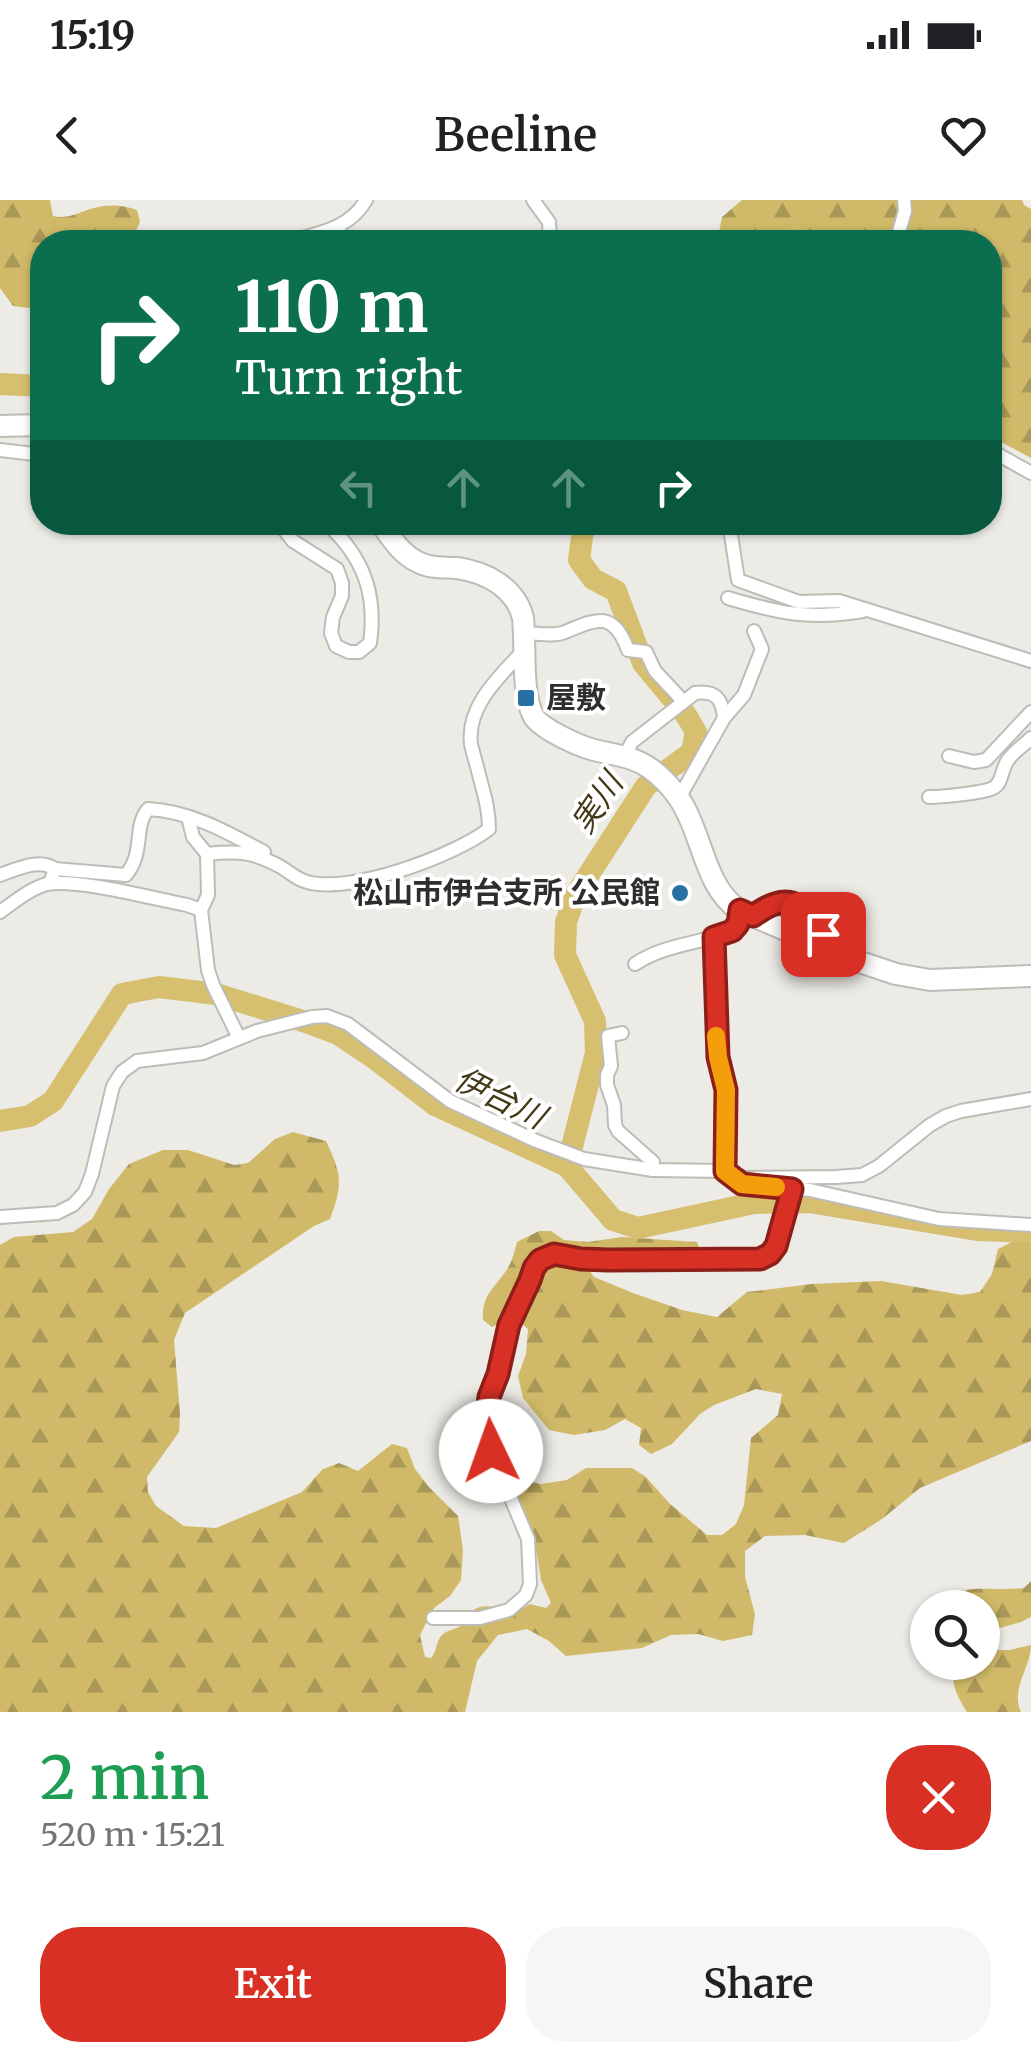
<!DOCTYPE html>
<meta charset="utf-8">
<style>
body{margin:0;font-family:Merriweather,"Noto Sans JP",serif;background:#f6f6f6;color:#202124;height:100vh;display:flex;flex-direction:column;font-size:38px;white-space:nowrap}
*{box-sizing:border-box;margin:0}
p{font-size:32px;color:#757577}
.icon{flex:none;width:55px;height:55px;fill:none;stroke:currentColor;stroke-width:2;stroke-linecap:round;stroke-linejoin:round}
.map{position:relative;height:1512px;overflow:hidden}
.panel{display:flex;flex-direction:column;background:#fff;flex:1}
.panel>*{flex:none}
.banner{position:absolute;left:30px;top:30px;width:972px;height:305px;border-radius:40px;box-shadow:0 2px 8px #0004;background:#0b6e4f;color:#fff;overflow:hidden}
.fabs{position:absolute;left:910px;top:1390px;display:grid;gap:20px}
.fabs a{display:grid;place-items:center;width:90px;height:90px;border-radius:50%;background:#fff;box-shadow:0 2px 8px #0004;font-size:50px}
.pin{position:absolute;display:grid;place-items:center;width:85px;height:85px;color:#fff;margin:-42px;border-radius:20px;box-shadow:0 5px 15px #0006}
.me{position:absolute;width:110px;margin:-55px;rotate:357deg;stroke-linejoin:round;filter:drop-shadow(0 0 8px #0008)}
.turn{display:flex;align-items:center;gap:35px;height:210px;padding:0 40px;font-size:45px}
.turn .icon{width:130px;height:130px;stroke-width:2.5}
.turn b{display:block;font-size:70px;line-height:85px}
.lanes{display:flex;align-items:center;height:95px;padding:0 40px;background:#0003;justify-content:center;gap:50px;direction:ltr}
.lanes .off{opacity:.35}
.round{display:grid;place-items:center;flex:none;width:105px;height:105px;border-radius:40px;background:#f6f6f6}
.summary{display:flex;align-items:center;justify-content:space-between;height:170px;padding:0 40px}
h1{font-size:60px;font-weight:600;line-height:75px;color:#1e9e55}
.action{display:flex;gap:20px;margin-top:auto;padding:20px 40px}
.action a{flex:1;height:115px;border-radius:40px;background:#d93025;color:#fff;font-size:40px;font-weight:600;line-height:115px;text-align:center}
.action a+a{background:#f6f6f6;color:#202124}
.status{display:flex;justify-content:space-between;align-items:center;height:70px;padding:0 50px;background:#fff;direction:ltr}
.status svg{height:28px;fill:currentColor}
header{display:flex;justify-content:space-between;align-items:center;height:130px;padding:0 40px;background:#fff;font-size:45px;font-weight:600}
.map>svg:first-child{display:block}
.forest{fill:url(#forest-firs)}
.water{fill:url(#water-rules)}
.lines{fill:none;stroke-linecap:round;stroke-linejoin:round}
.river{stroke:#d6bf6e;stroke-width:22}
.street-casing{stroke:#bebcb6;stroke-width:16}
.primary-casing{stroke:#bebcb6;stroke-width:24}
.street{stroke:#fff;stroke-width:12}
.primary{stroke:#fff;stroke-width:20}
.route-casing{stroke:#8d1f18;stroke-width:25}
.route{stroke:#d93025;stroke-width:18}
.slow{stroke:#f59e0b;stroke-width:18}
.poi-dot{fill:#2870a4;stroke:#fff;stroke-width:4}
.labels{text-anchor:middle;stroke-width:8;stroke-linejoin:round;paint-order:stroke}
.poi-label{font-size:30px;font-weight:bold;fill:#2f2e2c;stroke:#fff;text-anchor:start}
.water-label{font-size:32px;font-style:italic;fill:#443a17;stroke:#fff}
</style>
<div class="status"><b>15:19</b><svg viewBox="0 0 49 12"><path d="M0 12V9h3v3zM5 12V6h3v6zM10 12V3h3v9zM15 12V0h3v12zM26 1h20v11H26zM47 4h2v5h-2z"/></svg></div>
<header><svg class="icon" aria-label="back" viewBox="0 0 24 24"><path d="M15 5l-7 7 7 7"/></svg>Beeline<svg class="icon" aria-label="heart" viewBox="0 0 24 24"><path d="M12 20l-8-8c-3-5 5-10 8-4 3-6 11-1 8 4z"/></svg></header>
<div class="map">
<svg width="1031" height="1512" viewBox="0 0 1031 1512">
<defs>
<pattern id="forest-firs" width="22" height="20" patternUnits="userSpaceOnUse" patternTransform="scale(2.5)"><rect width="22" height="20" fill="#d0ba69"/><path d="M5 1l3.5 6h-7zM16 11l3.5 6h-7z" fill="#a99857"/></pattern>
<pattern id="water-rules" width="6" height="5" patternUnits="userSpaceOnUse" patternTransform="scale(2.5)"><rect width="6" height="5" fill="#d6bf6e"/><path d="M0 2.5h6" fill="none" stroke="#b8a45f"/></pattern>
</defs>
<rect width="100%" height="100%" fill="#ecebe5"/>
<g class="forest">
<path d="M0 0H50L53 16C68 20 79 12 94 8 109 4 123 5 137 10L140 22 135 33C118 30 96 26 87 42H42V107L38 109 13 106 0 88Z"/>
<path d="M742 0H1022L1024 5 1031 9V258L990 236V42H809L816 39 798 26 765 42H727L719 32 722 17Z"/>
<path d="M293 932 326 941C342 975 343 984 330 1019L314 1026 185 1113 174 1140 180 1214 179 1232 147 1277 148 1292 156 1306 184 1326 216 1328 302 1292 323 1269 339 1263 358 1271 392 1244 407 1248 415 1269 428 1286 458 1316 463 1350 461 1380 450 1396 434 1408 420 1435 425 1457 431 1458C437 1451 436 1442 441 1436 447 1429 457 1430 463 1424 473 1414 461 1419 472 1411 485 1402 500 1408 513 1413L530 1404 546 1408 551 1403 541 1380 537 1354 526 1322 498 1252 502 1241 512 1240 517 1243 531 1282 541 1284 567 1280 586 1268H632L646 1277 669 1303 707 1335H722L736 1324 744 1305 751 1238 778 1215 782 1194 756 1189 714 1205 700 1214 672 1244 651 1254 639 1245 641 1228 625 1219 605 1230 574 1235 549 1230 523 1198 518 1176 526 1154 528 1129 514 1117 492 1127 483 1120C481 1093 497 1087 509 1066 513 1059 515 1049 517 1042L539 1031H551L564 1040 588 1042 622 1037 697 1042 699 1047 690 1051 587 1056 584 1063 594 1077 633 1093 682 1110 717 1117 747 1092 812 1084 881 1081 962 1095 980 1092 992 1074 998 1049 1016 1040 1031 1041V1241L920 1288 882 1319 844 1343 805 1335 765 1336 745 1351V1377L755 1414 752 1435 723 1441 698 1434 671 1435 642 1448 566 1456 549 1441 527 1429 498 1435 477 1461 465 1512H0V1045L14 1037 73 1032 92 1019 109 989 129 964 163 950H188L234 965 248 963 275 939Z"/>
<path d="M1031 1381V1417L1021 1422 983 1433 982 1408 934 1407C957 1380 992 1392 1024 1388Z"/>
<path d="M1031 1445C1031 1467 1010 1489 1021 1512H967C957 1496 949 1482 956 1464L982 1462 983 1450H1010Z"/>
</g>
<path class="water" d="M798 26 814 32 817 39 809 42H765Z"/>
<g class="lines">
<g class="river">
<path d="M0 184 42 186"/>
<path d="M0 921 30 916 53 901 122 794 159 787 216 794 306 822 338 834 378 861 435 905 567 966 613 1020 638 1028 754 1003 809 1002 977 1030 1031 1032"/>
<path d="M567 966 596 853 595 821 565 755 566 722 575 696 646 586 692 552 696 532 686 515 643 463 616 391 593 379 579 360 584 322"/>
</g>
<g class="street-casing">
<g id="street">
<path d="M533 0 549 22 550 42"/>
<path d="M338 27 343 42"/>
<path d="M288 42C318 33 350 29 366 0"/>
<path d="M896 42 905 11 904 0"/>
<path d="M0 250 42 255"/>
<path d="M990 250 1031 273"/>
<path d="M278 322 293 341 337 369 342 383V396L333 417 331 433 336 446 349 452H359L370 443C377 393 363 356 325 322"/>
<path d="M729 322 738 380 799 402 839 401 1031 461"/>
<path d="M728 398C778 413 809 420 863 411"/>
<path d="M525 433C537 433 554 437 565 432 598 418 613 411 628 450L646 452 655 471 683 501"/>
<path d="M724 518 744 495 762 449 754 431"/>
<path d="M625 555 632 542 695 493C715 490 722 498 724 518L679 598"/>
<path d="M949 556 974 562 986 560 1031 512"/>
<path d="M929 597C940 597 984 593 993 588 1003 583 1001 569 1008 560 1013 552 1024 545 1031 538"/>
<path d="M188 617 193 637 207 654"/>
<path d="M0 675C17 669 39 658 55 669"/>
<path d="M50 683 55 669 126 675C145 652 133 627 148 609 190 611 227 632 264 652"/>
<path d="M0 712C14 702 31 688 47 684 76 678 155 699 187 705L201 710"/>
<path d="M753 716C788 691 817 704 825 746"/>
<path d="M713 737 717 857 726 890 724 963 725 971 730 975"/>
<path d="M635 764C665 744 699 744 732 731L739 724V710"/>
<path d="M622 833 608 836 611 866 607 875V885L614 905 615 925 618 931 653 962V970"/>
<path d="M239 838 213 785 208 770 201 710 208 695 207 654C238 651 252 651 281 667 289 672 298 680 307 682 351 694 454 656 489 629 489 609 484 594 479 575 477 565 473 554 471 544 466 506 501 475 524 450"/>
<path d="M757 985 810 990 939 1019 1031 1025"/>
<path d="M0 1017 57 1013 73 1005 85 992 92 974 113 886 122 872 137 861 203 853 257 831 312 817 327 816 348 824 450 901 534 940 584 959 653 970 725 971 745 978 836 977 862 975 879 966 930 925 946 916 961 911 1031 899"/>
<path d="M433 1418H480L509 1410 526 1395 530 1384 528 1339 491 1251 486 1218 489 1197 505 1148 509 1125 540 1060 546 1056 555 1054 581 1059 608 1060 760 1059 770 1054 776 1046 793 989"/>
</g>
</g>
<g class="primary-casing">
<g id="primary">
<path d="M0 226 42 225"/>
<path d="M380 322C391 338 401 354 418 362 431 369 444 367 457 368 486 372 516 388 523 418 526 445 521 495 534 517 538 523 545 527 551 531 565 539 579 546 594 550 614 555 633 556 651 569 668 582 681 598 689 617 704 649 709 690 739 710L860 762 896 774 930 780 1031 776"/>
</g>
</g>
<use href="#street" class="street"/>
<use href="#primary" class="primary"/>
</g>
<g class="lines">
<g class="route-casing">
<path id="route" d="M491 1251 486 1218 489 1197 498 1174 509 1125 530 1080 534 1068 540 1060 554 1054 581 1059 608 1060 760 1059 770 1054 776 1046 792 989 742 984 725 971 726 890 718 857 714 737 732 731 738 724 740 710 753 716C788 691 802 701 823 734"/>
</g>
<use href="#route" class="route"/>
<path class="slow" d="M716 836 718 857 726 890 725 971 742 984 776 987"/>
</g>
<g class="poi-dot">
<rect x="516" y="488" width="20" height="20" rx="5"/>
<circle cx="680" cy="693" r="10"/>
</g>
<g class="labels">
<g class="poi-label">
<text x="546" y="508">屋敷</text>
<text x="660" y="703" text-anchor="end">松山市伊台支所 公民館</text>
</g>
<g class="water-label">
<text transform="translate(597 603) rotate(-56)" y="11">実川</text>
<text transform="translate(500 898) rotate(26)" y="11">伊台川</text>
</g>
</g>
</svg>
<div class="fabs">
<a><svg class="icon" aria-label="search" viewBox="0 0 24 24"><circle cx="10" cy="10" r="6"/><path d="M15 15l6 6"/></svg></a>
</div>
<div class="pin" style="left:823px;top:734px;background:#d93025"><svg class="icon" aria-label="arrive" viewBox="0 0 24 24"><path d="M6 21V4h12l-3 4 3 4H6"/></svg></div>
<svg class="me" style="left:491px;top:1251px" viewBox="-20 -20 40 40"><circle r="19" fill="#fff"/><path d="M0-13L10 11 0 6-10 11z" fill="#d93025"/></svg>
<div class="banner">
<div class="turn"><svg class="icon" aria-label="right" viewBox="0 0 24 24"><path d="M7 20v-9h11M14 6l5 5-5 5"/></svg><div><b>110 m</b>Turn right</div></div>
<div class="lanes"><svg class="icon off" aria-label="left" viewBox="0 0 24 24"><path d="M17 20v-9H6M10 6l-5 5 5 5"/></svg><svg class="icon off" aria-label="ahead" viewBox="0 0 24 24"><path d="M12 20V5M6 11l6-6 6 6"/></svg><svg class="icon off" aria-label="ahead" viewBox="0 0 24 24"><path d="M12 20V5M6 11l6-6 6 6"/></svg><svg class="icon" aria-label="right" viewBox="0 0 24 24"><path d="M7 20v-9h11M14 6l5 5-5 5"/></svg></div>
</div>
</div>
<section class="panel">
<div class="summary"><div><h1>2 min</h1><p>520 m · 15:21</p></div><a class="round" style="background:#d93025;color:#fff"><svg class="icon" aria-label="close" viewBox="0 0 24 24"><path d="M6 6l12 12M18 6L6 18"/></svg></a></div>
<div class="action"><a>Exit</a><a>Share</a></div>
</section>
